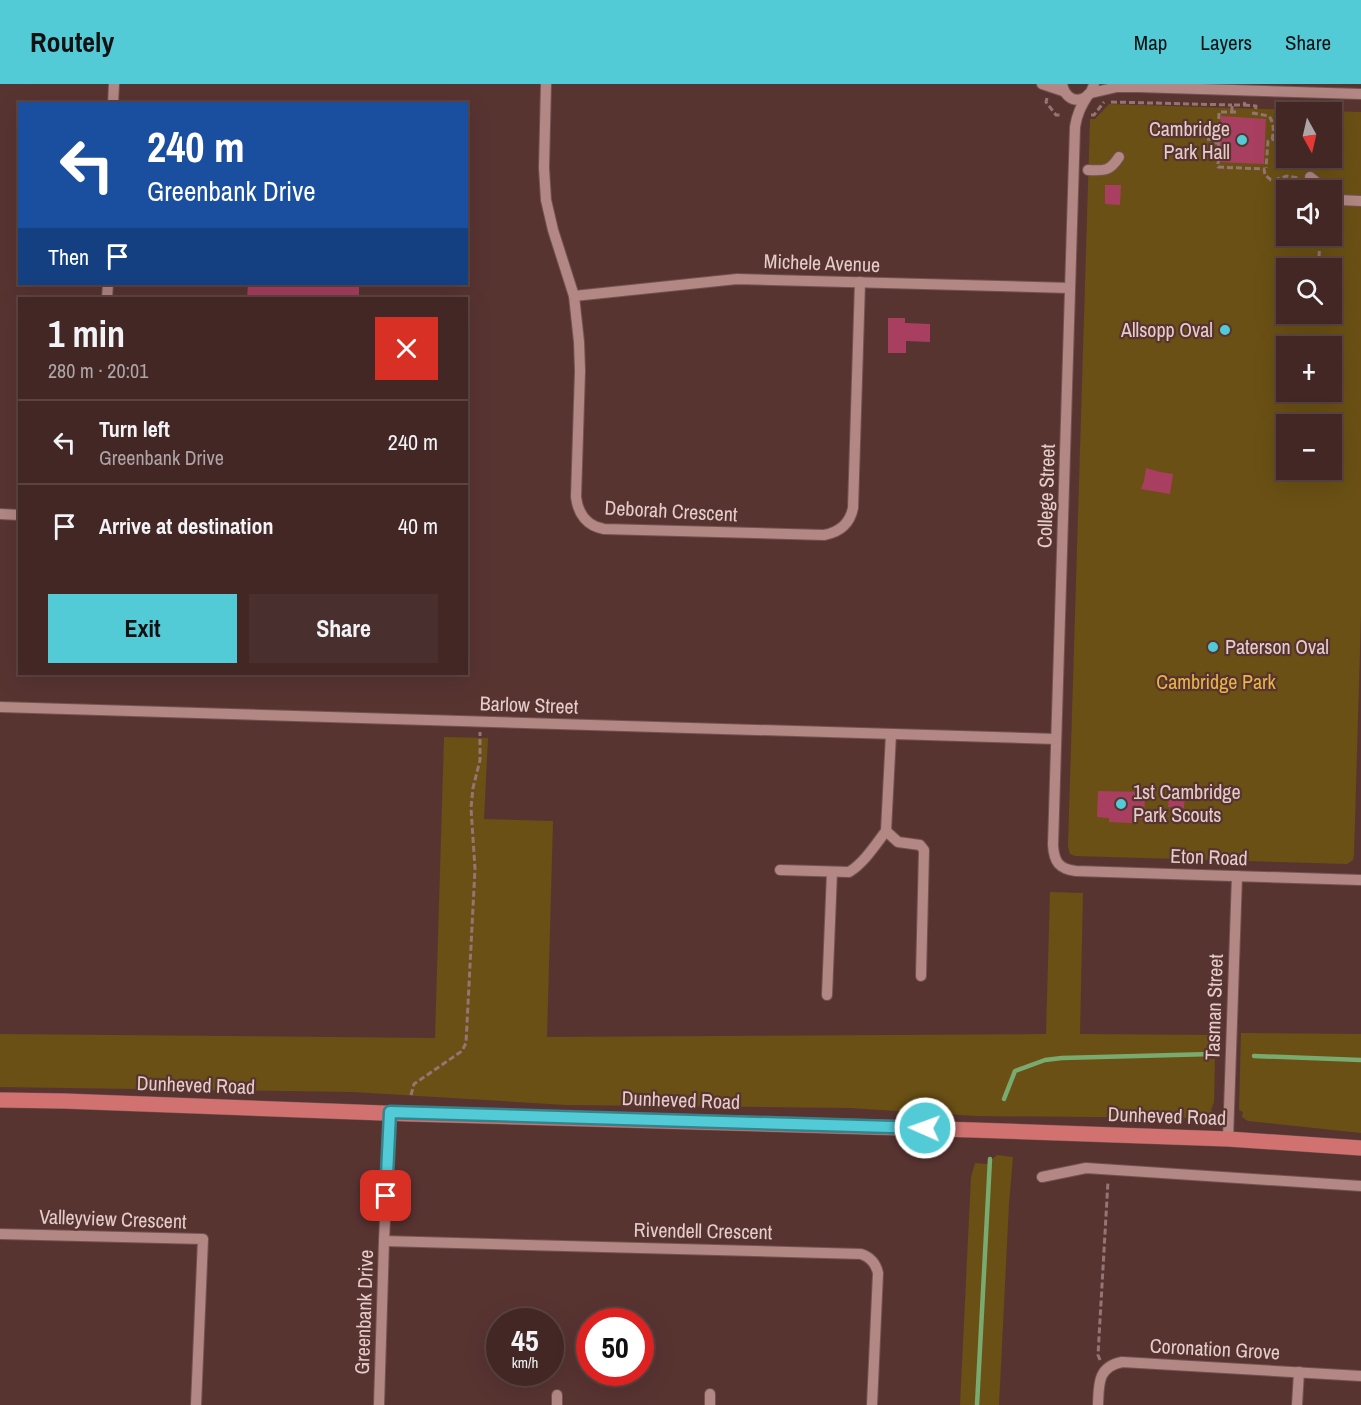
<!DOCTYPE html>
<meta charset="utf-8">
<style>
body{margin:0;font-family:"Archivo Narrow",sans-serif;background:#492f2d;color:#f1f3f6;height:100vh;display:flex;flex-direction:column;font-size:22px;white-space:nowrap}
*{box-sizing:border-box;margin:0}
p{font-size:20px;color:#aea5a7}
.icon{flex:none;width:33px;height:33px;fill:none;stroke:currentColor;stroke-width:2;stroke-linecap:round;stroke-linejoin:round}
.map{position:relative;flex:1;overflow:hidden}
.panel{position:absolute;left:18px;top:213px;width:450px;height:378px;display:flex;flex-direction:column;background:#422725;border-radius:0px;box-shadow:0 6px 24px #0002,0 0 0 2px #5a4442}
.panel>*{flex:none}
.banner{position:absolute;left:18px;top:18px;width:450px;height:183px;border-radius:0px;box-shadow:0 6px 24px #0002,0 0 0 2px #5a4442;background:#1a4fa0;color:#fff;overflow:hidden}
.needle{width:39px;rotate:172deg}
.fabs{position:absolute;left:1276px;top:18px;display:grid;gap:12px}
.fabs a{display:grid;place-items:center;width:66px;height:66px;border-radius:0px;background:#422725;box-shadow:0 6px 24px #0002,0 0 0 2px #5a4442;font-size:30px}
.speed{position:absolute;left:486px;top:1224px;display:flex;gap:12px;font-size:30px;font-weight:700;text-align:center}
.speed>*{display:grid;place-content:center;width:78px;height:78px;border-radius:50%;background:#422725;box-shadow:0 6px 24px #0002,0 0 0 2px #5a4442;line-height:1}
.speed small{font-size:15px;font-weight:400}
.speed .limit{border:9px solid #d22;background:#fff;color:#111}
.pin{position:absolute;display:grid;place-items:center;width:51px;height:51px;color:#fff;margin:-26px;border-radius:12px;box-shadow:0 3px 9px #0006}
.me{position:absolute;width:66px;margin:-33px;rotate:272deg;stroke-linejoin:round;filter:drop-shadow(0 0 4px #0008)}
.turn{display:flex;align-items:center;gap:21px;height:126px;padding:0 30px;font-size:27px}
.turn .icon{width:78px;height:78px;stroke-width:2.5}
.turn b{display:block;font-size:42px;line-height:51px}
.then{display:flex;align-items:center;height:57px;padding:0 30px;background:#0003;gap:12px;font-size:22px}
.round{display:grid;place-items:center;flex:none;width:63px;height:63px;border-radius:0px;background:#492f2d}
.head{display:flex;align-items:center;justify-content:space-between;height:102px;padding:0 30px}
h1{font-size:36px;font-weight:700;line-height:45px}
.cta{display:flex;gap:12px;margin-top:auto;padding:12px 30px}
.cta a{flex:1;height:69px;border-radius:0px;background:#52cbd7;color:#111;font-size:24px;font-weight:700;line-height:69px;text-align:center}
.cta a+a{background:#492f2d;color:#f1f3f6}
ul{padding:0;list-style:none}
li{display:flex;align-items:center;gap:18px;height:84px;padding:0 30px;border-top:2px solid #5a4442}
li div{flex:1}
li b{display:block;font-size:22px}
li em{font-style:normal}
header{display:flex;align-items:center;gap:36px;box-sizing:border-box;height:84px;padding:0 30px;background:#52cbd7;color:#111}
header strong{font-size:28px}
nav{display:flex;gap:33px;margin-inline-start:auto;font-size:21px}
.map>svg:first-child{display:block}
.green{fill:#6a5014;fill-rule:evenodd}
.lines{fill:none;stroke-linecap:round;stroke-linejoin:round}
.stream{stroke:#79ab71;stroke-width:4.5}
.building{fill:#a93f60}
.minor-casing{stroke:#725352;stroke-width:12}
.major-casing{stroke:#725352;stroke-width:16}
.path{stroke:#947573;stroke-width:3;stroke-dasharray:6 3;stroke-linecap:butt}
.minor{stroke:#b28784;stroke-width:10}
.major{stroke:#d17270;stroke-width:15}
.route-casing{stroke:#35848c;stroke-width:15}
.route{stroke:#52cbd7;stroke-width:10}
.poi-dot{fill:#52cbd7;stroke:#583431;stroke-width:2}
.labels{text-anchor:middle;stroke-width:4.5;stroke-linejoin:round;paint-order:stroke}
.poi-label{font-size:20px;fill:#e4cdcb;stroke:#583431;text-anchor:end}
.street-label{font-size:20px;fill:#e4cdcb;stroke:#583431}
.park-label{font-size:20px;fill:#e8b647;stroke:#583431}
</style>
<header>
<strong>Routely</strong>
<nav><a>Map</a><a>Layers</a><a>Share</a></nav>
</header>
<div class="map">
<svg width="1361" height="1321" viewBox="0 0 1361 1321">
<rect width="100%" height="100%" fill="#583431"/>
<g class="green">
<path d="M1109 20 1361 28V531L1354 771 1353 776 1347 780 1075 772 1070 770 1068 762 1090 35H1095ZM1287 28H1332V74H1287ZM1287 106H1332V152H1287ZM1287 184H1332V230H1287ZM1287 262H1332V308H1287ZM1287 340H1332V386H1287Z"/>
<path d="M444 653 488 654 484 735 553 737 547 953 1046 950 1050 808 1083 809 1080 950 1215 951V964L1204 965 1205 975H1215L1214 1018 1211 1026 1214 1030C1208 1034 1204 1036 1197 1034L976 1032 850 1024 566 1021 353 1008 0 1003V950L435 954Z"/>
<path d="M1241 949 1361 950V1049L1248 1037 1242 1033 1243 1028 1239 1026Z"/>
<path d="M997 1071 1013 1073 1009 1120 999 1321H960L971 1093 975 1079 987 1080Z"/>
</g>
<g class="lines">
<g class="stream">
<path d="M1254 972 1361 976"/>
<path d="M1004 1015 1015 987 1045 976 1062 974 1212 970"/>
<path d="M977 1321 990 1075"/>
</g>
</g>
<g class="building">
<path d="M1221 32 1266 35 1264 80 1218 78Z"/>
<path d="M1105 101H1121L1120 121 1105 120Z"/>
<path d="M248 200H359V214H247Z"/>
<path d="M888 234H905V239L930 240V258L906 257V269H888Z"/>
<path d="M1146 384 1160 388 1173 390 1170 410 1141 405 1144 397Z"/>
<path d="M1098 707 1145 708 1144 735 1132 734V739L1109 738V734L1097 733Z"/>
<path d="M1169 711H1185L1184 724 1168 723Z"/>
</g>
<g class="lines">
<g class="minor-casing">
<g id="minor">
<path d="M546 0 544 84 546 116 553 146 574 212 579 258 580 287 576 413C578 430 587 442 604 445L824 451C840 448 850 439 853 424L860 198"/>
<path d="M1042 0 1063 7"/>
<path d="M1062 0C1066 21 1089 21 1094 0"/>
<path d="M1091 9 1117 3H1138L1361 10"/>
<path d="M1088 11C1081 22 1077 30 1075 43L1053 761C1054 778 1059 785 1076 787L1361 796"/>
<path d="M113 20 114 0"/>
<path d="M1088 86C1105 87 1110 87 1119 73"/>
<path d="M1310 93 1326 106"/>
<path d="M1332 111 1339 116 1361 117"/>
<path d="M574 212 737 195 1070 204"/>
<path d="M107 214 108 200"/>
<path d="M0 430 20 431"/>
<path d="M0 623 1056 655"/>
<path d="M886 747 898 758 920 761 924 766 921 892"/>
<path d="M780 786 849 788C864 779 876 760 886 747L891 650"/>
<path d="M827 911 832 788"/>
<path d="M1228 1055 1237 792"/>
<path d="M1042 1093 1086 1084 1361 1102"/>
<path d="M0 1150 203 1155 196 1321"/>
<path d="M384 1157 861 1170C870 1173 876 1180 878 1189L872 1321"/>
<path d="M379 1321 384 1157 390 1028"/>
<path d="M557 1321V1311"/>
<path d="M710 1321V1310"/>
<path d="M1098 1321C1099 1301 1097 1283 1122 1278L1361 1292"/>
<path d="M1297 1321 1299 1288"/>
</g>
</g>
<g class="major-casing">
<path id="major" d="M0 1016 64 1017 410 1030 973 1046 1228 1055 1361 1064"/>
</g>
<g class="path">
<path d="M1047 14 1046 18 1056 31H1061"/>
<path d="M1111 18 1232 21"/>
<path d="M1244 21 1256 22 1255 29"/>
<path d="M1232 28V21H1244L1245 18"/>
<path d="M1236 28H1219L1218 83 1264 85 1265 91 1271 96H1274L1287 92 1299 94"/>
<path d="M1252 29 1269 32C1274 39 1274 47 1272 55L1268 57 1266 84"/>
<path d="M1091 31H1094L1104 18"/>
<path d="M1207 55 1214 56 1217 60"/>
<path d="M1272 55 1280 58"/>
<path d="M1319 173 1320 152"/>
<path d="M411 1011 414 1000 462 967 466 959 475 785 471 724 473 704 480 676V648"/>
<path d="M1100 1276 1098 1271 1108 1097"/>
</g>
<use href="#minor" class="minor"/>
<use href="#major" class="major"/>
</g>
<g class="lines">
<g class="route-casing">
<path id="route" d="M386 1112 390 1028 925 1044"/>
</g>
<use href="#route" class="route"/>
</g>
<g class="poi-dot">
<circle cx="1242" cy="56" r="6"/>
<circle cx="1225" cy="246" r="6"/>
<circle cx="1213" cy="563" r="6"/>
<circle cx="1121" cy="720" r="6"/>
</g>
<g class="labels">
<g class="poi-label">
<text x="1230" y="52">Cambridge<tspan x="1230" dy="23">Park Hall</tspan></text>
<text x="1213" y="253">Allsopp Oval</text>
<text x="1225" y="570" text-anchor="start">Paterson Oval</text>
<text x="1133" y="715" text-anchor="start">1st Cambridge<tspan x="1133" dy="23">Park Scouts</tspan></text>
</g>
<g class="street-label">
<text transform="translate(822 179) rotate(2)" y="7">Michele Avenue</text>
<text transform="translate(1046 412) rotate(-88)" y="7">College Street</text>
<text transform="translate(671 427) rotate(3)" y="7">Deborah Crescent</text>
<text transform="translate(529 621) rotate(2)" y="7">Barlow Street</text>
<text transform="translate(1209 773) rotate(2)" y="7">Eton Road</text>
<text transform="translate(1214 923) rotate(-88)" y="7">Tasman Street</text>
<text transform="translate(196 1001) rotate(2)" y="7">Dunheved Road</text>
<text transform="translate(681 1016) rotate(2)" y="7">Dunheved Road</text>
<text transform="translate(1167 1032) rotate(2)" y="7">Dunheved Road</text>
<text transform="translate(113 1135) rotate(2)" y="7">Valleyview Crescent</text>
<text transform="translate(703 1147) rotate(1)" y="7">Rivendell Crescent</text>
<text transform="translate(364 1228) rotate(-88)" y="7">Greenbank Drive</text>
<text transform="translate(1215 1265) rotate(3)" y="7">Coronation Grove</text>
</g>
<g class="park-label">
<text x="1216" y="605">Cambridge Park</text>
</g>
</g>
</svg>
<div class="fabs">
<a><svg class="needle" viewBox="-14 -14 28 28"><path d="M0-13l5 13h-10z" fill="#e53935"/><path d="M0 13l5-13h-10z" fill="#aea5a7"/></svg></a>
<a><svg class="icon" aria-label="sound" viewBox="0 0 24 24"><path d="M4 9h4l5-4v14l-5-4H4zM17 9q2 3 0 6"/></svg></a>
<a><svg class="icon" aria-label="search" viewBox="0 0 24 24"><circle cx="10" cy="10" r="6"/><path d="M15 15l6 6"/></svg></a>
<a>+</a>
<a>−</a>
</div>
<div class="speed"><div>45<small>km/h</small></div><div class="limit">50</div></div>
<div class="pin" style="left:386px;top:1112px;background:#d93025"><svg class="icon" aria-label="arrive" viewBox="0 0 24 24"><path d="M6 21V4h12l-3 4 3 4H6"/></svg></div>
<svg class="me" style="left:925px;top:1044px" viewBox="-20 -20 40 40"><circle r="17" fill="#52cbd7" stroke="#fff" stroke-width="3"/><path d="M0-11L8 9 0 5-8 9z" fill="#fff"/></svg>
<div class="banner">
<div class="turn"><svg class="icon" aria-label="left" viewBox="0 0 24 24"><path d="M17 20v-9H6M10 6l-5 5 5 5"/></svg><div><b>240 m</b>Greenbank Drive</div></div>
<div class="then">Then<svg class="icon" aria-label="arrive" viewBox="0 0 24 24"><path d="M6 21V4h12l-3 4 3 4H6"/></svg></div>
</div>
<section class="panel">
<div class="head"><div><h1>1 min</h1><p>280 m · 20:01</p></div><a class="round" style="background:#d93025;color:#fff"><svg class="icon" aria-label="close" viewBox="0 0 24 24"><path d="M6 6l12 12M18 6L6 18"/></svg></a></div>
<ul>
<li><svg class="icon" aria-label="left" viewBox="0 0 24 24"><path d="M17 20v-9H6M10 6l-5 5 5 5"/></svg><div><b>Turn left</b><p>Greenbank Drive</p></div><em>240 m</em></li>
<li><svg class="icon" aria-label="arrive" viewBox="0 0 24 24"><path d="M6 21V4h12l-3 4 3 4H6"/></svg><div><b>Arrive at destination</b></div><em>40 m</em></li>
</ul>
<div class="cta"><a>Exit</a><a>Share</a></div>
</section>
</div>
